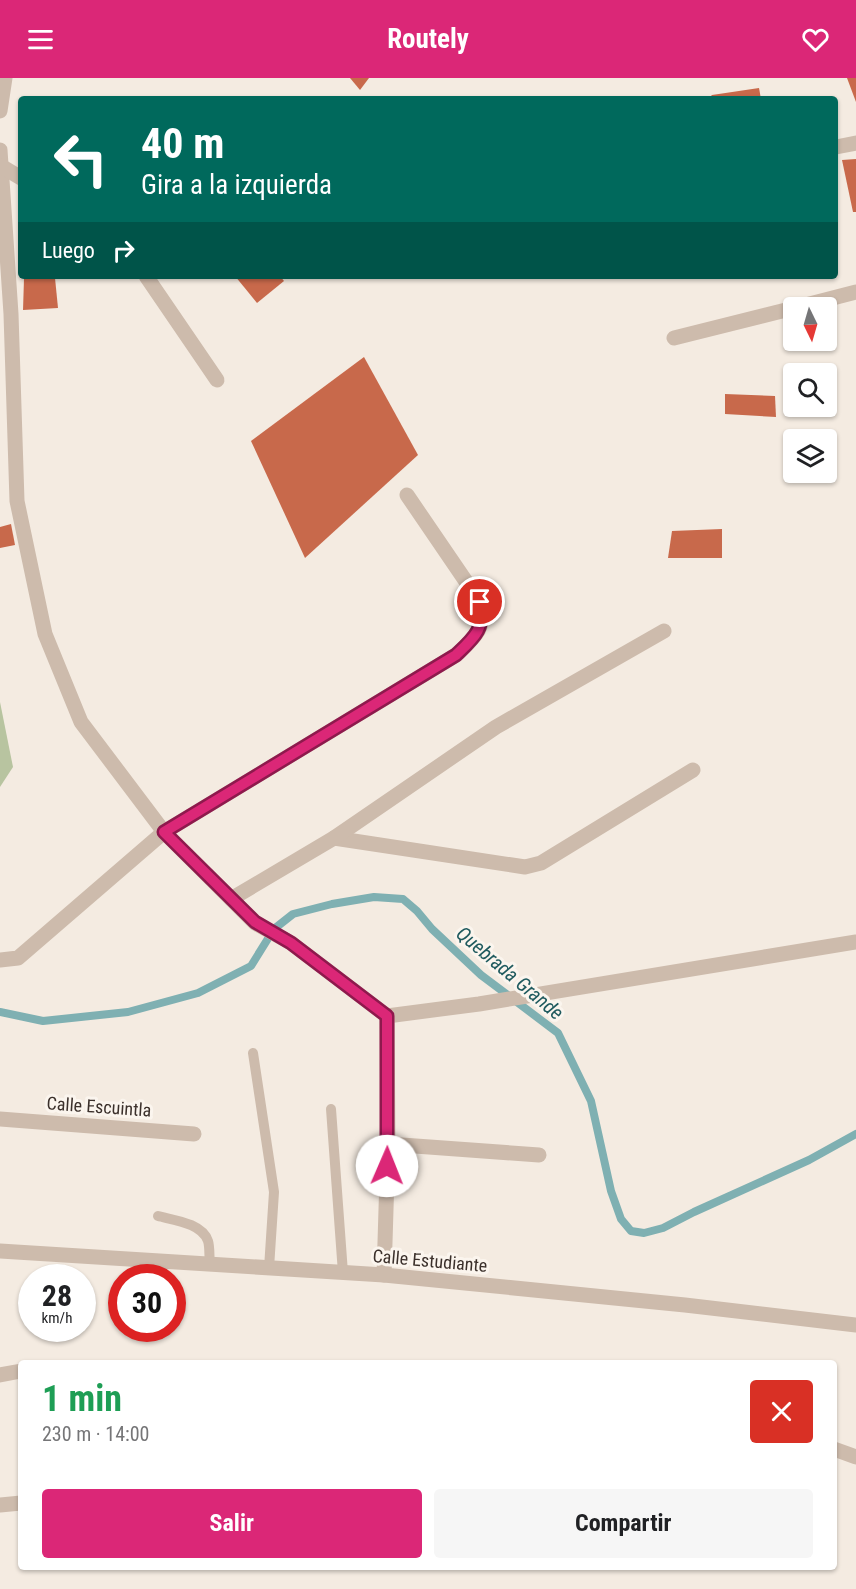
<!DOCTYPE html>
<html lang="es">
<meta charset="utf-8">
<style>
body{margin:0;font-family:"Roboto Condensed",sans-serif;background:#f6f6f6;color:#202124;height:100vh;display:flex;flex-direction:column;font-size:22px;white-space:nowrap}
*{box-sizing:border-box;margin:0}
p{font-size:20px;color:#757577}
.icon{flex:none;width:33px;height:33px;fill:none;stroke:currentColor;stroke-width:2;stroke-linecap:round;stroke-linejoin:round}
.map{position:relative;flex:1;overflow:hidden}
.sheet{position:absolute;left:18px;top:1282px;width:819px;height:210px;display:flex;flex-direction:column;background:#fff;border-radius:6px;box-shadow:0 2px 4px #0004}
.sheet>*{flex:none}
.top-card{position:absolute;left:18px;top:18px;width:820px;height:183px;border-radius:6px;box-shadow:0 2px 4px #0004;background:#00695c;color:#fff;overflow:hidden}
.needle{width:39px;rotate:175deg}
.buttons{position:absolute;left:783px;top:219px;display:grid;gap:12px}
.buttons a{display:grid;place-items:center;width:54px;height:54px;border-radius:6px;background:#fff;box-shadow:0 2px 4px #0004;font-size:30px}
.speed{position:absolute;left:18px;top:1186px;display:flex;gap:12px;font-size:30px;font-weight:700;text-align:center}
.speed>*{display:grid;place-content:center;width:78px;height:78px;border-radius:50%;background:#fff;box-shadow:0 2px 4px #0004;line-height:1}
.speed small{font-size:15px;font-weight:400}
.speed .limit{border:9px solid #d22;background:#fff;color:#111}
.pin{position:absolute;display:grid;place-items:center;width:51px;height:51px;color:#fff;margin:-26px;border:3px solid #fff;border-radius:50%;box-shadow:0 2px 6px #0007}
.me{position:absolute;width:66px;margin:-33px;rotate:1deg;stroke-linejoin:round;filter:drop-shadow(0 0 4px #0008)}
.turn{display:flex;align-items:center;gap:21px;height:126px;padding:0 24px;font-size:27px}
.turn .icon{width:78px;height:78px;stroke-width:2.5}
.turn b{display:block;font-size:42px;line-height:51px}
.then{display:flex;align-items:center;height:57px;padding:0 24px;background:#0003;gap:12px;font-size:22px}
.round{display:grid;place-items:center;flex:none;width:63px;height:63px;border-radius:6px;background:#f6f6f6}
.head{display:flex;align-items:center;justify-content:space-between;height:102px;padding:0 24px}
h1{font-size:36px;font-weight:700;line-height:45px;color:#1e9e55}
.button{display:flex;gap:12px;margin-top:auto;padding:12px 24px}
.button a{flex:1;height:69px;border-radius:6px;background:#db2777;color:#fff;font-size:24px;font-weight:700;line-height:69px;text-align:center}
.button a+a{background:#f6f6f6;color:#202124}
header{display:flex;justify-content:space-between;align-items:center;height:78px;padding:0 24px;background:#db2777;color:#fff;font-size:27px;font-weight:700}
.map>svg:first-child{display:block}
.green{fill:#b8c4a0}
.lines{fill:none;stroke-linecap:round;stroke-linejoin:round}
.stream{stroke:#7fb0b2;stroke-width:8}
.building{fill:#c8694b}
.service{stroke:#cdbbac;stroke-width:10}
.minor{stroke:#cdbbac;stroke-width:15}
.tertiary{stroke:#cdbbac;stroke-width:15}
.route-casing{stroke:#8e194d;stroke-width:15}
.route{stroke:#db2777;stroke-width:10}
.labels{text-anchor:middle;stroke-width:6;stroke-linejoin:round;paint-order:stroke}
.street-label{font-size:18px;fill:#3b302b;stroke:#fbf5ee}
.water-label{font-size:20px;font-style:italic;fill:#1f5a5e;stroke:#fbf5ee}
</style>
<header><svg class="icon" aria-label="menu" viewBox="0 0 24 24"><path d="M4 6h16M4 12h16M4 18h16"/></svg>Routely<svg class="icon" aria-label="heart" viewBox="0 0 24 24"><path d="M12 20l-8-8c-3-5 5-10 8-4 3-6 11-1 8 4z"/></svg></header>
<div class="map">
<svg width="856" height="1511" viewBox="0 0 856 1511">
<rect width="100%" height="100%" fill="#f4ebe1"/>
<path class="green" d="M0 624 13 689 0 709Z"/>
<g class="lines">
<path class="stream" d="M0 934 43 943 128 934 198 915 251 888 274 851 293 836 332 826 374 819 403 821 417 833 432 851 481 897 558 955 591 1023 611 1113 621 1141 631 1153 644 1155 663 1150 694 1134 809 1082 856 1056"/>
</g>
<g class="building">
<path d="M350 0H369L360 12Z"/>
<path d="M847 0H856V24Z"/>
<path d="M759 10 761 21H708L712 17Z"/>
<path d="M856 81V134H853L842 82Z"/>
<path d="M235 198H280L284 203 257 225Z"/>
<path d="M55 200 58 230 23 232 24 201Z"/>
<path d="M364 279 418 377 305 480 251 363Z"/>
<path d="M725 316 775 318 776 339 725 336Z"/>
<path d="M11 446 15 467 0 470V449Z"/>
<path d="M722 451V480H668L672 453Z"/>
</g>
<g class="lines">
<g class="service">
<path d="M253 975 274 1114 269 1190"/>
<path d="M331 1031 343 1195"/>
<path d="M158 1138C173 1142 202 1145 208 1163 210 1169 209 1179 210 1186"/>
</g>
<g class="minor">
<path d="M0 33 5 0"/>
<path d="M836 69 856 65"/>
<path d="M0 72 11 236 17 423 45 556 81 644 164 754 255 845 291 865 387 938 479 926 856 864"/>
<path d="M1 88 21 100"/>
<path d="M146 198 217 302"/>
<path d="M794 230 856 214"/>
<path d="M674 260 794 230"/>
<path d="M334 760 525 789 541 785 693 692"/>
<path d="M231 821 334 760 496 649 664 553"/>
<path d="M0 882 18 880 164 754 456 577C475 559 486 552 480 524L407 417"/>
<path d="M0 1041 194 1056"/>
<path d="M388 1066 539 1077"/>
<path d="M384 1197 388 1066 387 938"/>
<path d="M0 1297 21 1293"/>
<path d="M834 1371 856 1379"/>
<path d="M0 1427 21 1425"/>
</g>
<path class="tertiary" d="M0 1173 384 1197 685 1227 856 1247"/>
</g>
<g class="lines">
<g class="route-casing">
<path id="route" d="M387 1088V938L291 865 255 844 164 754 456 577C475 559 485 551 480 524"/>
</g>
<use href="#route" class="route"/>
</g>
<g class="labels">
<g class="street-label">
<text transform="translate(99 1029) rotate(4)" y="6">Calle Escuintla</text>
<text transform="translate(430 1183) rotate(5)" y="6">Calle Estudiante</text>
</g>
<g class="water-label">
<text transform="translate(510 895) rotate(40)" y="7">Quebrada Grande</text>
</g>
</g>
</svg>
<div class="buttons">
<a><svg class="needle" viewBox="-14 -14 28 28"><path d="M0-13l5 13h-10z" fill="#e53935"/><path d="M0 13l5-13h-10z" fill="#757577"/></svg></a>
<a><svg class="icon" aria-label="search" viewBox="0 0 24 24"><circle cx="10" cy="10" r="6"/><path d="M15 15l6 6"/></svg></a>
<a><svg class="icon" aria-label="layers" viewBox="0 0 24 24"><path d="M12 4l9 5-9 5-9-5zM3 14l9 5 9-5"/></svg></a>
</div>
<div class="speed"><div>28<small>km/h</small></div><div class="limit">30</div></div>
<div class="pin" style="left:480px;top:524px;background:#d93025"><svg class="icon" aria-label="arrive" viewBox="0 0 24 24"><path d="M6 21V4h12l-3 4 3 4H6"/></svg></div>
<svg class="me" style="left:387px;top:1088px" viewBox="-20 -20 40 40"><circle r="19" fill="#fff"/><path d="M0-13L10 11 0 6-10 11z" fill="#db2777"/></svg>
<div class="top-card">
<div class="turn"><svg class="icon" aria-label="left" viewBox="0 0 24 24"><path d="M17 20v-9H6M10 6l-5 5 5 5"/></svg><div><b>40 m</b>Gira a la izquierda</div></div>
<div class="then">Luego<svg class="icon" aria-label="right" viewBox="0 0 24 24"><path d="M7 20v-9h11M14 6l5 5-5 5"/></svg></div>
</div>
<section class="sheet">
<div class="head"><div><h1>1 min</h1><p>230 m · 14:00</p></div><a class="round" style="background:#d93025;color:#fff"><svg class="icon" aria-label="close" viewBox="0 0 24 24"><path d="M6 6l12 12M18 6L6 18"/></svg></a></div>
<div class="button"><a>Salir</a><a>Compartir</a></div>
</section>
</div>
